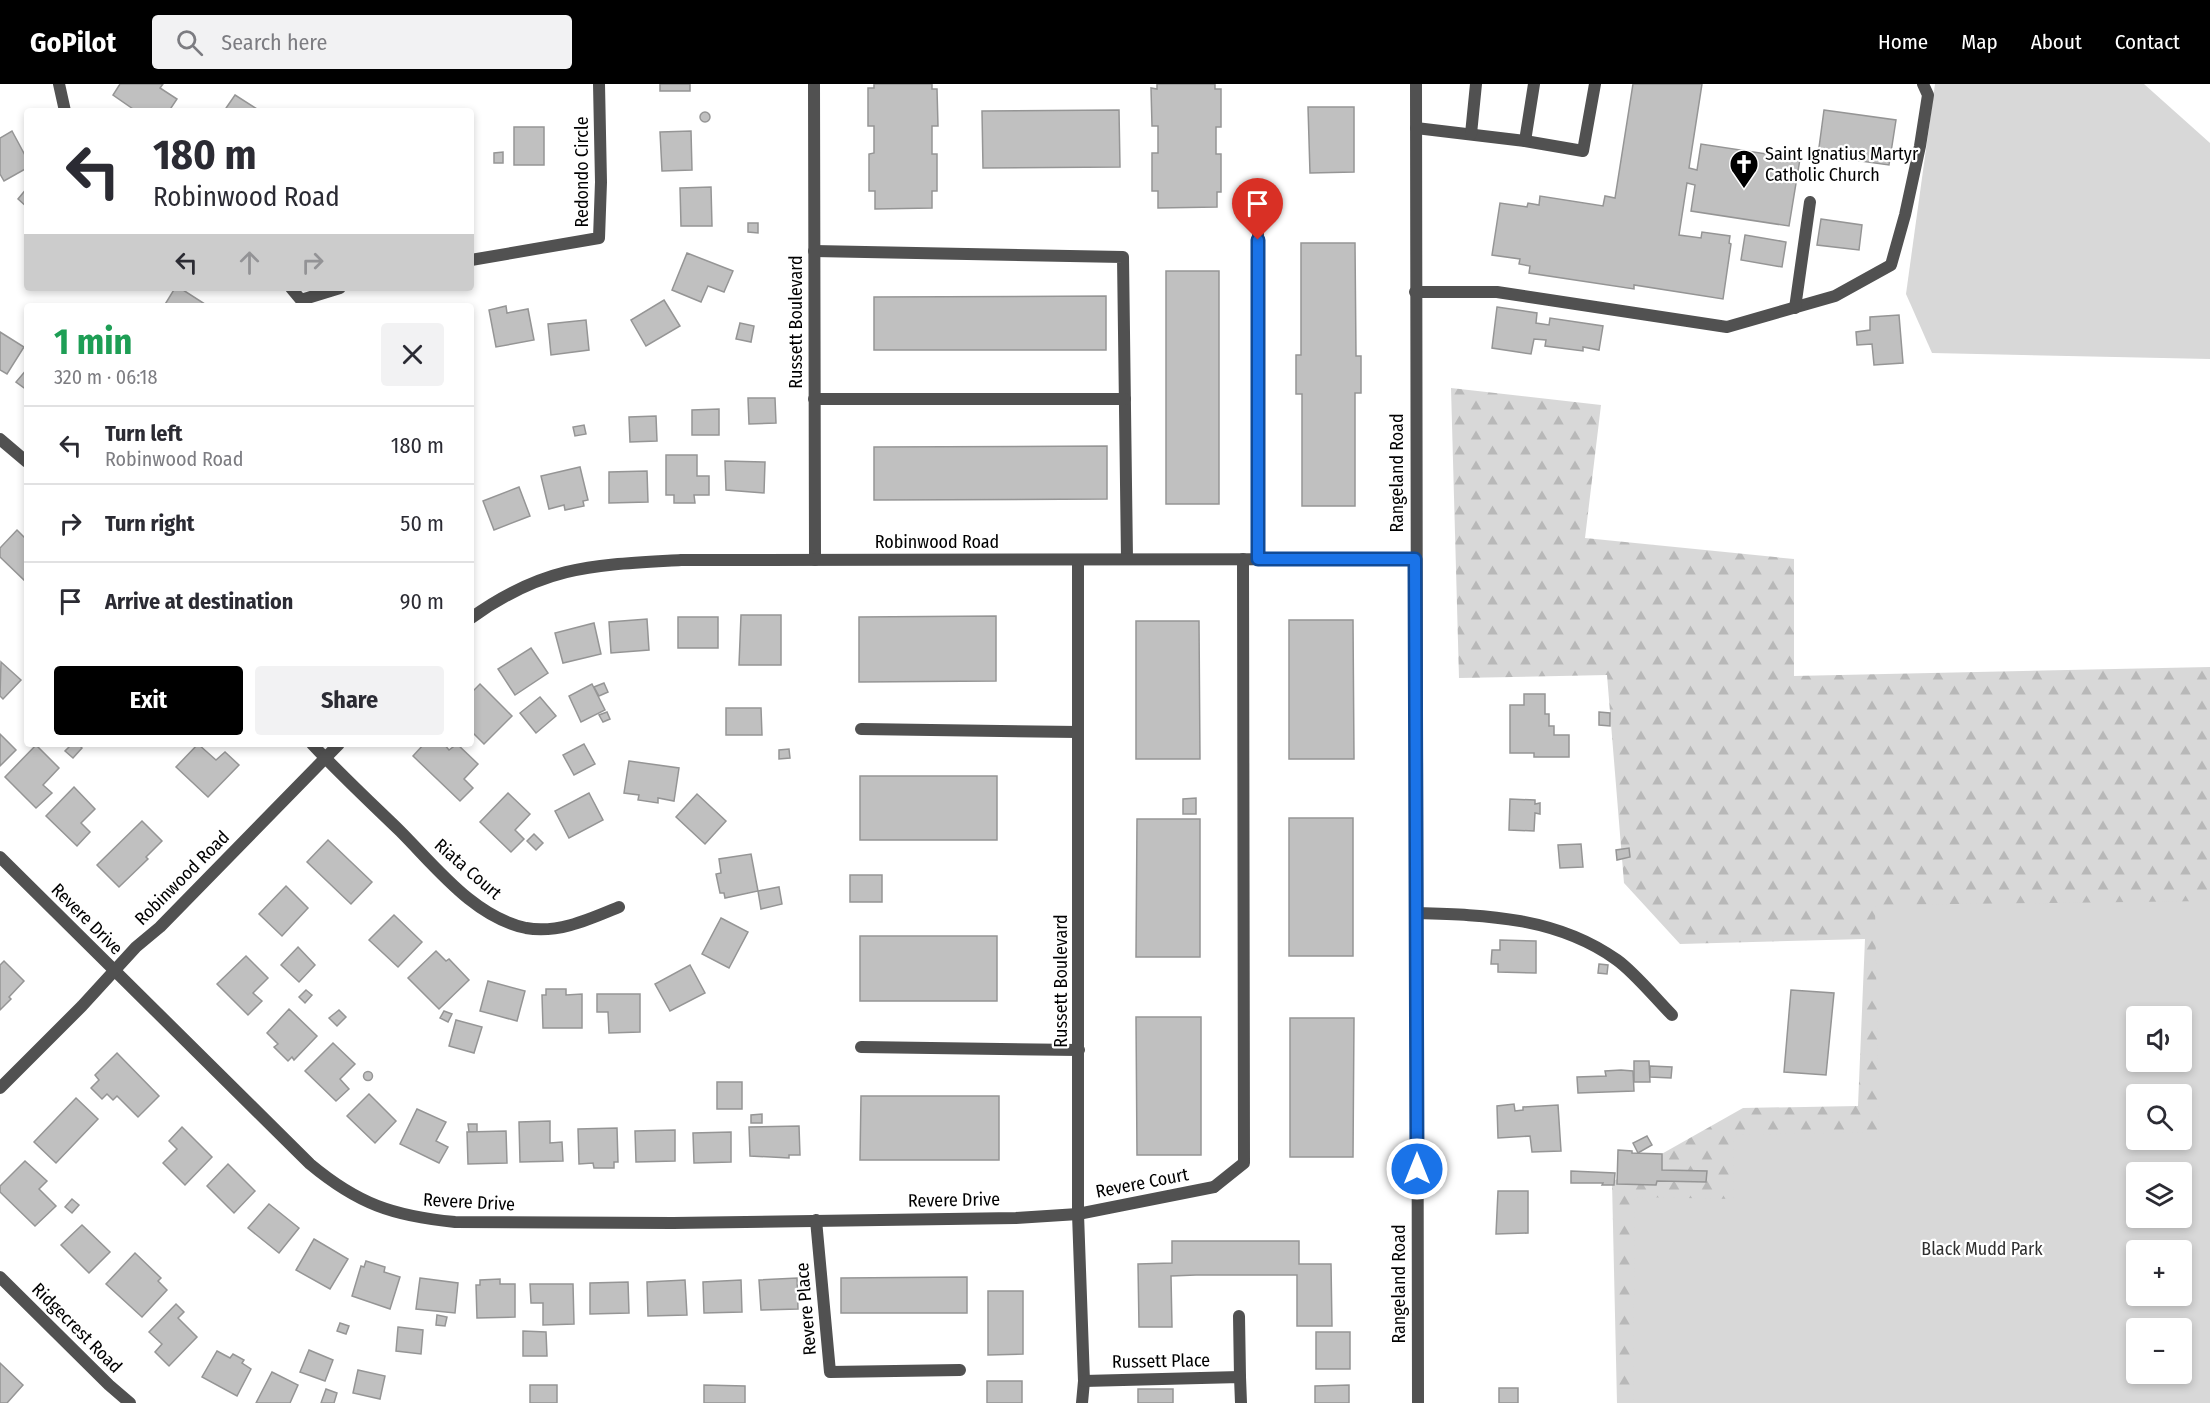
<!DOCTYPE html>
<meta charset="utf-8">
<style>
body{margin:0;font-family:"Fira Sans Condensed",sans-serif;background:#f2f2f3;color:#2b2b33;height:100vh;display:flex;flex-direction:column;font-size:22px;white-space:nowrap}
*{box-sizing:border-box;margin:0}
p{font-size:20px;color:#7c7c81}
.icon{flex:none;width:33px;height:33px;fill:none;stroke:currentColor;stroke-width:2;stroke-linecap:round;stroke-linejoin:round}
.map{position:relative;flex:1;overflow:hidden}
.drawer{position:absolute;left:24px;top:219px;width:450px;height:444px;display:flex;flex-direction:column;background:#fff;border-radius:6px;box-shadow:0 3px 9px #0003}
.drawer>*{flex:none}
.guide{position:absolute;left:24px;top:24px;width:450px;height:183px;border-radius:6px;box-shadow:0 3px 9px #0003;background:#fff;color:#2b2b33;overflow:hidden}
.buttons{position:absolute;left:2126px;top:922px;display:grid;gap:12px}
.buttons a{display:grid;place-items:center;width:66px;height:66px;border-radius:6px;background:#fff;box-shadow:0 3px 9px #0003;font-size:30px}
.pin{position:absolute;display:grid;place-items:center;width:51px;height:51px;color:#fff;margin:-62px -26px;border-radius:50% 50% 50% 0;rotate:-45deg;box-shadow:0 0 6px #0007}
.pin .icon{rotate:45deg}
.me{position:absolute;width:66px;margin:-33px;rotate:0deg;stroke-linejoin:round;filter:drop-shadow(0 0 4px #0008)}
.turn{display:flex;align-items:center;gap:21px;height:126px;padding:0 30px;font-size:27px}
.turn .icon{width:78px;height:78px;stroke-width:2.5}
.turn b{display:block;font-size:42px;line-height:51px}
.lanes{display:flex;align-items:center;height:57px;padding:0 30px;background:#0003;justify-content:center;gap:30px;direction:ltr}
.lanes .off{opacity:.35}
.round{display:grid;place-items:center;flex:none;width:63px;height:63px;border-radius:6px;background:#f2f2f3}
.head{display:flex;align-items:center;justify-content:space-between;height:102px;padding:0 30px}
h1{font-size:36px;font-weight:700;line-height:45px;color:#1e9e55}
.action{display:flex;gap:12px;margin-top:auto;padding:12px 30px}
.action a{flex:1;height:69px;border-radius:6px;background:#000;color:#fff;font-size:24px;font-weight:700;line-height:69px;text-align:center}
.action a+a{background:#f2f2f3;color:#2b2b33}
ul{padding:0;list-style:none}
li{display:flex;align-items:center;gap:18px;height:78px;padding:0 30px;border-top:2px solid #e1e1e2}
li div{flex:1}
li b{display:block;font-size:22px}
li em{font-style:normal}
header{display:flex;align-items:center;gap:36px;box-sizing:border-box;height:84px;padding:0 30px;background:#000;color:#fff}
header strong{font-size:28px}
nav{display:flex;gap:33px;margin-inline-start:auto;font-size:21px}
.search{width:420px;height:54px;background:#f2f2f3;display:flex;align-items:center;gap:15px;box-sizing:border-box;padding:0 21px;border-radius:6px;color:#7c7c81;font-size:22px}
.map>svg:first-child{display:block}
.forest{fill:url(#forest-firs);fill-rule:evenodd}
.park{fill:#d8d8d8;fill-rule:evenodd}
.building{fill:#c0c0c0;stroke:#959595;stroke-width:1.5}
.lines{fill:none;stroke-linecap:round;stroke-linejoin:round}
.service{stroke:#515151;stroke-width:12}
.minor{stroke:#515151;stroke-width:12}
.route-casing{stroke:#114b97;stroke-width:15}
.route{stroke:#1a73e8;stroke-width:10}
.labels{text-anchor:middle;stroke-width:4.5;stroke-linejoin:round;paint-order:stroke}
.poi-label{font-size:18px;fill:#000;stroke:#fff;text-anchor:start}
.street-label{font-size:18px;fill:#000;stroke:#fff}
.park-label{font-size:18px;fill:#2f2f2f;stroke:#fff}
</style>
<header>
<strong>GoPilot</strong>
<div class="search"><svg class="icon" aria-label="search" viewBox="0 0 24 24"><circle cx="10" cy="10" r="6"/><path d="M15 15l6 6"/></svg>Search here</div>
<nav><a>Home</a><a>Map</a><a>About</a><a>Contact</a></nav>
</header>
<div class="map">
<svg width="2210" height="1319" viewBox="0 0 2210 1319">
<defs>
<pattern id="forest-firs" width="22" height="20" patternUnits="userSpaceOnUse" patternTransform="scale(1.5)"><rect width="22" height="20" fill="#d8d8d8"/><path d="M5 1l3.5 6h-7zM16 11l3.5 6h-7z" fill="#b8b8b8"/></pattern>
</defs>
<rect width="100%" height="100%" fill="#fff"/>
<path class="forest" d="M1451 304 1601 321 1585 454 1794 475V592L2210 583V1319H1617L1612 1098 1743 1024 1858 1022 1865 855 1680 860 1624 799 1607 591 1459 594ZM2136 933H2181V978H2136ZM2136 1011H2181V1056H2136ZM2136 1089H2181V1134H2136ZM2136 1167H2181V1212H2136ZM2136 1245H2181V1290H2136Z"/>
<g class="park">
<path d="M1935 0H2144L2210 59V275L1932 269 1906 210Z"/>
<path d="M2210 817V1319H1633L1635 1113 1734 1115 1733 1051 1879 1048 1875 821ZM2136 933H2181V978H2136ZM2136 1011H2181V1056H2136ZM2136 1089H2181V1134H2136ZM2136 1167H2181V1212H2136ZM2136 1245H2181V1290H2136Z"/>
</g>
<g class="building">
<path d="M120 0H163L160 4 177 15 169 27H132L133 25 113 11Z"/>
<rect x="660" y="0" width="30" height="7"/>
<path d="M874 0H932V5H937L938 42H932V70H937V107H932V124L875 125V107H869V70L874 69V42H868V4H874Z"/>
<path d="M1157 0H1215V5H1221V43H1216V70H1221V108H1217V123L1158 124V107H1152V69H1158V42H1152L1151 4 1157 5Z"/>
<path d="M1633 0H1702L1689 84 1697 86 1701 60 1800 75 1789 142 1691 127 1695 101 1687 99 1679 151 1701 154 1702 148 1730 152 1729 159 1731 160 1723 215 1634 201V205L1529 189 1530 182 1519 180 1520 175 1492 171 1500 119 1527 123 1528 119 1539 121 1540 112 1603 122 1605 112 1615 114Z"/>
<path d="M235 11 257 25 255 27H224Z"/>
<path d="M1308 23H1354V88L1310 89Z"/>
<path d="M1119 26 1120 83 983 84 982 27Z"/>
<path d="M1824 26 1896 36 1889 81 1818 71Z"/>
<circle cx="705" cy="33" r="5"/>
<rect x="514" y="43" width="30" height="38"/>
<path d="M12 47 27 75V84L4 97 0 90V54Z"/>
<path d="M660 48 691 47 692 86 662 87Z"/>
<path d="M503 68V79H494V69Z"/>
<path d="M711 103 712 142H681L680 104Z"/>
<path d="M27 104V123L18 115Z"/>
<path d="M1821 135 1862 141 1859 166 1817 161Z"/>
<path d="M748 139H758V149L748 148Z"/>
<path d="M1745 151 1786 158 1782 183 1741 176Z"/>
<path d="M1301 159H1355L1356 272H1361V309H1355V422H1302V310H1296V271H1301Z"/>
<path d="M687 169 733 187 724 208 708 202 701 218 672 206Z"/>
<rect x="1166" y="187" width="53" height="233"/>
<path d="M175 204H180L208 222H164Z"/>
<path d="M1106 212V266H874V213Z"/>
<path d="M664 216 680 242 646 262 631 236Z"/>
<path d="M506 222 507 229 528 225 534 256 496 263 489 226Z"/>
<path d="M1497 223 1537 229 1536 239 1549 241 1550 234 1603 242 1599 266 1583 263V267L1545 262 1546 256 1534 255 1531 270 1492 264Z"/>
<path d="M1899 231 1903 279 1874 281 1872 260 1857 261 1856 248 1870 246V233Z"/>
<path d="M586 236 589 266 551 271 548 240Z"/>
<path d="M740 239 754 242 751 258 736 255Z"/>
<path d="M0 248 24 263 7 290 0 286Z"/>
<path d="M27 285V306L16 298Z"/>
<path d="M748 314H775L776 339 749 340Z"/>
<path d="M719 325V351H692V326Z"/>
<path d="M656 332 657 357 630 358 629 333Z"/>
<path d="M584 341 586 350 575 352 573 343Z"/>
<path d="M1107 362V415L874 416V363Z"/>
<path d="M666 371H697V392H709V411H694L695 419H674V411H666Z"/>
<path d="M725 377 765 378 764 409 726 406Z"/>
<path d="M580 383 588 416 583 417 584 422 565 426 564 421 549 425 541 392Z"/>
<path d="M647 387 648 418 609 419V388Z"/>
<path d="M519 403 530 432 494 446 483 417Z"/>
<path d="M17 446 27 456V492L24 496 0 473V464Z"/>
<path d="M741 531H781V581H739Z"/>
<path d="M996 532V597L859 598V533Z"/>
<rect x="678" y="533" width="40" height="31"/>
<path d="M647 535 649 566 611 569 609 538Z"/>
<path d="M1289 536H1353L1354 675H1289Z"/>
<path d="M1136 537H1199L1200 675H1136Z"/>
<path d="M594 539 601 570 563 579 555 549Z"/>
<path d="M531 564 548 589 515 611 498 585Z"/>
<path d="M1 578 21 596 3 615 0 612Z"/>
<path d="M604 599 608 608 599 612 594 603Z"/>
<path d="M480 600 512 632 484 660 471 647V609Z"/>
<path d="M592 600 605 626 581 638 569 612Z"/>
<path d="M1524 610H1545V630H1549V642H1554V651H1569V673H1534V669H1510V621H1524Z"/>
<path d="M540 613 556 632 536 649 520 629Z"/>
<path d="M726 624H761L762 651H726Z"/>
<path d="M607 628 610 635 603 638 599 631Z"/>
<path d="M1599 628 1610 629V642L1599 641Z"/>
<path d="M0 650 16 666 0 682Z"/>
<path d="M72 660H78L82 664 73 674 65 667Z"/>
<path d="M198 660 216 676 225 668 239 681 208 713 176 683Z"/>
<path d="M424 660H444L449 666 457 660 478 680 464 695 473 704 460 717 413 672Z"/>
<path d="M584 660 595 680 574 691 563 671Z"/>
<path d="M36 661 59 684 43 701 52 709 36 724 5 693Z"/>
<path d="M789 665 790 674 779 675V666Z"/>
<path d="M629 677 679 684 674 717 658 714V719L638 716 639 711 624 709Z"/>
<rect x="860" y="692" width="137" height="64"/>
<path d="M74 703 95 725 81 739 90 748 77 762 46 732Z"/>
<path d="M508 709 530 730 515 746 524 755 511 768 480 738Z"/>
<path d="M589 709 603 736 569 754 555 727Z"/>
<path d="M697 710 726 737 705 760 676 733Z"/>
<path d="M1196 714V730H1183V715Z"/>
<path d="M1510 715 1535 716V720L1540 719V730L1535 729 1534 747 1509 746Z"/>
<rect x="1289" y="734" width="64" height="138"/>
<path d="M1137 735H1200V873H1136Z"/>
<path d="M142 737 162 757 146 773 148 775 119 803 97 781Z"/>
<path d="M534 750 543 759 536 766 527 757Z"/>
<path d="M328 756 372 798 351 820 307 778Z"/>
<path d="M1581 760 1583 783 1560 784 1558 761Z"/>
<path d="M1629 764 1630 773 1617 776 1616 766Z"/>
<path d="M751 770 758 807 725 814 724 809H720L716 790 721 789 719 775Z"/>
<rect x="850" y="791" width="32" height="27"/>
<path d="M286 802 308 824 282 852 259 830Z"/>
<path d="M779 803 782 820 761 825 758 807Z"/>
<path d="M394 831 422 858 398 883 369 856Z"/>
<path d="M721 834 748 848 729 884 702 870Z"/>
<rect x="860" y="852" width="137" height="65"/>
<path d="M1500 856 1536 857V889L1498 888V880H1491L1492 866H1500Z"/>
<path d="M298 863 315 881 299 898 281 881Z"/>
<path d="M436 867 446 877 449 875 469 896 439 925 408 894Z"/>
<path d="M246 872 268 894 253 909 262 917 248 931 217 900Z"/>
<path d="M4 877 24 897 9 913 11 915 0 926V881Z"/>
<path d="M1599 880 1608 881 1607 890 1598 889Z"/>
<path d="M690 881 705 909 670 927 655 900Z"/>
<path d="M488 897 525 907 517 937 480 927Z"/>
<path d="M546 905H566V911L582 910V944H543L542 911H546Z"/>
<path d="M306 906 312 911 305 919 299 913Z"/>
<path d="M1791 906 1834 909 1826 991 1784 988Z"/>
<path d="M597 910H640V948L609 949 608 928H597Z"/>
<path d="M289 925 317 952 294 976 292 973 288 977 274 963 278 960 267 949Z"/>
<path d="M339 926 346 933 337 942 329 934Z"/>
<path d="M444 927 452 930 448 938 440 934Z"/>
<path d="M1136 933H1201V1071H1137Z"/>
<path d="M1290 934H1354L1353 1073H1290Z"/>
<path d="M456 936 482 943 474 969 449 962Z"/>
<path d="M333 959 355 980 340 995 349 1005 336 1017 305 987Z"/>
<path d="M117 969 159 1012 138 1033 117 1012 113 1016 107 1010 102 1015 91 1004 99 996 95 991Z"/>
<path d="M1634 977H1649L1650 998H1634Z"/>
<path d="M1650 982 1672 983 1671 994 1650 993Z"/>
<path d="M1621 986 1633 987 1634 1007 1578 1009 1577 993 1606 992 1605 987Z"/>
<circle cx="368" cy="992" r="4.5"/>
<rect x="717" y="998" width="25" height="27"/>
<path d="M369 1010 396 1037 375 1059 347 1032Z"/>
<path d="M861 1012H999V1076H860Z"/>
<path d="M76 1014 98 1035 56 1079 34 1058Z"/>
<path d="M1514 1020 1515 1027 1523 1026V1023L1558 1021 1561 1067 1532 1068 1530 1052 1498 1054 1497 1022Z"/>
<path d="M417 1025 446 1038 436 1057 448 1063 439 1079 400 1060Z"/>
<path d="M762 1030V1039H751V1031Z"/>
<path d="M550 1037V1059L562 1058 563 1077 520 1078 519 1038Z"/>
<path d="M468 1040H477V1048H469Z"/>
<path d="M799 1042 800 1071H789V1074L750 1072 749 1043Z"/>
<path d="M182 1043 212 1073 185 1101 163 1079 177 1065 169 1057Z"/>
<path d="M617 1044 618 1078H614V1084H594L593 1079 579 1080 578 1045Z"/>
<path d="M675 1046V1077L636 1078 635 1047Z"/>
<path d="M506 1047 507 1079 468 1080 467 1048Z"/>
<path d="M731 1048V1078L694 1079 693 1049Z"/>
<path d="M1647 1052 1652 1061 1638 1069 1633 1059Z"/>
<path d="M1618 1066 1632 1067V1069L1662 1070V1086L1707 1087 1706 1098 1657 1097 1656 1101 1617 1100Z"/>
<path d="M25 1077 47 1097 39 1105 56 1122 35 1142 0 1108V1102Z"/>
<path d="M228 1080 255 1107 234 1129 207 1102Z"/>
<path d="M1571 1087 1615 1089 1614 1101H1602L1603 1099H1571Z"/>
<path d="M1498 1107H1528V1149L1496 1150Z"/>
<path d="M72 1115 79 1121 72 1129 65 1123Z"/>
<path d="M269 1120 299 1144 279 1169 248 1144Z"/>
<path d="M82 1141 110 1168 89 1189 61 1161Z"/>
<path d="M314 1155 348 1175 330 1205 296 1186Z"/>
<path d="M1172 1157H1299V1180H1331L1332 1242H1297V1191H1196L1171 1192 1172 1243H1139L1138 1180 1172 1179Z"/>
<path d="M135 1169 161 1194 158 1197 167 1206 142 1233 106 1200Z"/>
<path d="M366 1177 385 1183 384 1188 400 1193 390 1225 352 1212 361 1182 364 1183Z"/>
<path d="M967 1193V1229H841V1194Z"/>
<path d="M420 1194 458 1199 455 1229 416 1225Z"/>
<path d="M797 1194 798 1225 761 1226 759 1196Z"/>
<path d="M500 1195V1200H515V1233L477 1234 476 1201H480V1196Z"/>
<path d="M685 1196 687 1231 648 1232 647 1198Z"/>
<path d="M741 1196 742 1228 704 1229 703 1198Z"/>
<path d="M628 1198 629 1229 590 1230V1199Z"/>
<path d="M530 1200H573L574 1240 543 1241V1219H531Z"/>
<path d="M988 1207H1023V1270L988 1271Z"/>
<path d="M176 1220 184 1228 178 1234 197 1253 169 1282 155 1268 162 1260 149 1248Z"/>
<path d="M437 1231 447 1233 445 1242 436 1241Z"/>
<path d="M340 1239 349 1242 346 1250 337 1247Z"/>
<path d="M398 1243 423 1246 421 1270 396 1267Z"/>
<path d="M523 1247 546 1248 547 1272H523Z"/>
<rect x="1316" y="1248" width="34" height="37"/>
<path d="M309 1266 333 1276 325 1297 300 1288Z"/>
<path d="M217 1267 230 1274 233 1270 244 1276 242 1279 251 1285 237 1312 202 1293Z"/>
<path d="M0 1279 23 1301 7 1319H0Z"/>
<path d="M358 1286 385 1292 380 1315 353 1309Z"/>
<path d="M272 1288 298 1301 290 1319H256Z"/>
<rect x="987" y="1297" width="35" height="22"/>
<rect x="530" y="1301" width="27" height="18"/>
<path d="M704 1301 745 1302V1319H704Z"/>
<path d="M1349 1301V1319H1315V1302Z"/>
<rect x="1499" y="1304" width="19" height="15"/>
<path d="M326 1305 337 1309 334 1319H321Z"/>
<rect x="1138" y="1305" width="35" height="14"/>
</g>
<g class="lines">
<g class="service">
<path d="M1416 44 1525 57 1583 67 1595 0"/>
<path d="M1471 50 1476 0"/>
<path d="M1525 57 1534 0"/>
<path d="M1258 134V475"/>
<path d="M814 167 1123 173 1127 475"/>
<path d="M1415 208H1497L1727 243 1835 212 1891 181 1905 131 1920 62 1928 11 1923 0"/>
<path d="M1795 224 1810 118"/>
<path d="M814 315H1125"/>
<path d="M861 645 1078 648"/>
<path d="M1416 829C1487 831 1557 833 1617 876 1635 889 1656 915 1672 931"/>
<path d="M861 963 1079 966"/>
<path d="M1214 1103 1244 1079 1243 475"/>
</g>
<g class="minor">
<path d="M59 0 65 27"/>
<path d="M814 0 815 476"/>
<path d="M1416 0 1418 1319"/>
<path d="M471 176 599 154 601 98 599 0"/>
<path d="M291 204 301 216 340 204"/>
<path d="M0 355 27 378"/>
<path d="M1078 476V1130L1084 1297 1082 1319"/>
<path d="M471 534C545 481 594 481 681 476L1415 475"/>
<path d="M312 660C340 690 370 718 400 747 436 783 474 833 526 844 558 850 590 835 619 823"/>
<path d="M0 773 310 1080C358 1120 393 1132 455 1138L673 1139 1016 1134 1078 1130 1214 1103"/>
<path d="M0 1004 82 922 136 863 160 843 339 660"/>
<path d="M816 1136 830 1288 960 1286"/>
<path d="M0 1193 109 1301 130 1319"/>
<path d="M1239 1232 1240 1293"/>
<path d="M1084 1297 1240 1293 1241 1319"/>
</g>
</g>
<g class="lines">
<g class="route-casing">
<path id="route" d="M1258 156V475H1415L1417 1085"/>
</g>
<use href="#route" class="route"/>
</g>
<defs>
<g id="church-pin" transform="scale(1.5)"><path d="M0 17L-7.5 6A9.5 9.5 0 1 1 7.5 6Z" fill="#000" stroke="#fff"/><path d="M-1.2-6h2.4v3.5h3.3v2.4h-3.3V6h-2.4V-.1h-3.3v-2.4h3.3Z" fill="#fff"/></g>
</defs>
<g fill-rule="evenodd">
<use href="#church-pin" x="1744" y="80"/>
</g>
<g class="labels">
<g class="poi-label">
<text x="1765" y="76">Saint Ignatius Martyr<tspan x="1765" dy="21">Catholic Church</tspan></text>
</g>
<g class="street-label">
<text transform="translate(582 88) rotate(-90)" y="6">Redondo Circle</text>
<text transform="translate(796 238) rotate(-90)" y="6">Russett Boulevard</text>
<text transform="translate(1397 389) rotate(-90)" y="6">Rangeland Road</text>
<text x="937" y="464">Robinwood Road</text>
<text transform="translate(468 785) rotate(41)" y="6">Riata Court</text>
<text transform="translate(182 794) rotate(-45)" y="6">Robinwood Road</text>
<text transform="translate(87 835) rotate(45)" y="6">Revere Drive</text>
<text transform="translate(1061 897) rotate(-90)" y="6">Russett Boulevard</text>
<text transform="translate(1142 1099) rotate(-11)" y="6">Revere Court</text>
<text transform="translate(954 1116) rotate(-1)" y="6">Revere Drive</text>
<text transform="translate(469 1118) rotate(3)" y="6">Revere Drive</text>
<text transform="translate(1399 1200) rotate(-90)" y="6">Rangeland Road</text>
<text transform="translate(806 1225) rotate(-95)" y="6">Revere Place</text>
<text transform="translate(77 1244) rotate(45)" y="6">Ridgecrest Road</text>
<text transform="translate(1161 1277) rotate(-1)" y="6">Russett Place</text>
</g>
<g class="park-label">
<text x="1982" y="1171">Black Mudd Park</text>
</g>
</g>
</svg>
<div class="buttons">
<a><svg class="icon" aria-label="sound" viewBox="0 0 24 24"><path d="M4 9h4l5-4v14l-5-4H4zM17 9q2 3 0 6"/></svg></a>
<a><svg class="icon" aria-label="search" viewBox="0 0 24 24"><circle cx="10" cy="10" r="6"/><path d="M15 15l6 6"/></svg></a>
<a><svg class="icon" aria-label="layers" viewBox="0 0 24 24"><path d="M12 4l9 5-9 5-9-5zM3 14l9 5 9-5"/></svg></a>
<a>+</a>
<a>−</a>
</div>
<div class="pin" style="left:1258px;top:156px;background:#d93025"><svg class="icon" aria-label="arrive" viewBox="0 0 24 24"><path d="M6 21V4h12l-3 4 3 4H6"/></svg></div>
<svg class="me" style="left:1417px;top:1085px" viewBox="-20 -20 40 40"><circle r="17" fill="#1a73e8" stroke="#fff" stroke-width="3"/><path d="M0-11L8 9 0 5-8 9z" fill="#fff"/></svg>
<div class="guide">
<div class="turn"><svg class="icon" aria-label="left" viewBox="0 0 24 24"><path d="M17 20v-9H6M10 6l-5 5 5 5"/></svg><div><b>180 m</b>Robinwood Road</div></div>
<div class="lanes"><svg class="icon" aria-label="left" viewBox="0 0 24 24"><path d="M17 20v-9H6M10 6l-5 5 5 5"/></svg><svg class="icon off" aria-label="ahead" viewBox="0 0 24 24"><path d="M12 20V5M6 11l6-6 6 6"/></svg><svg class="icon off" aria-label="right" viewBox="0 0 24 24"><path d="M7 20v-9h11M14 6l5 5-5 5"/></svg></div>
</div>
<section class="drawer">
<div class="head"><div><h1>1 min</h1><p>320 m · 06:18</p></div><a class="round"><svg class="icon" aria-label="close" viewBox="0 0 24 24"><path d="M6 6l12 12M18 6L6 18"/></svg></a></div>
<ul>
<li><svg class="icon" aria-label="left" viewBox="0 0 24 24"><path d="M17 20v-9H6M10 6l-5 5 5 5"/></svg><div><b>Turn left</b><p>Robinwood Road</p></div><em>180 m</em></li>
<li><svg class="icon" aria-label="right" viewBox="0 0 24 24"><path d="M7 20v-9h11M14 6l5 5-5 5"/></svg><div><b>Turn right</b></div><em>50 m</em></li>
<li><svg class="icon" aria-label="arrive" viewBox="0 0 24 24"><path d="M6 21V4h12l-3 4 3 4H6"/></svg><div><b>Arrive at destination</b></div><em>90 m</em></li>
</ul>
<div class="action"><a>Exit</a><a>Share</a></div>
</section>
</div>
